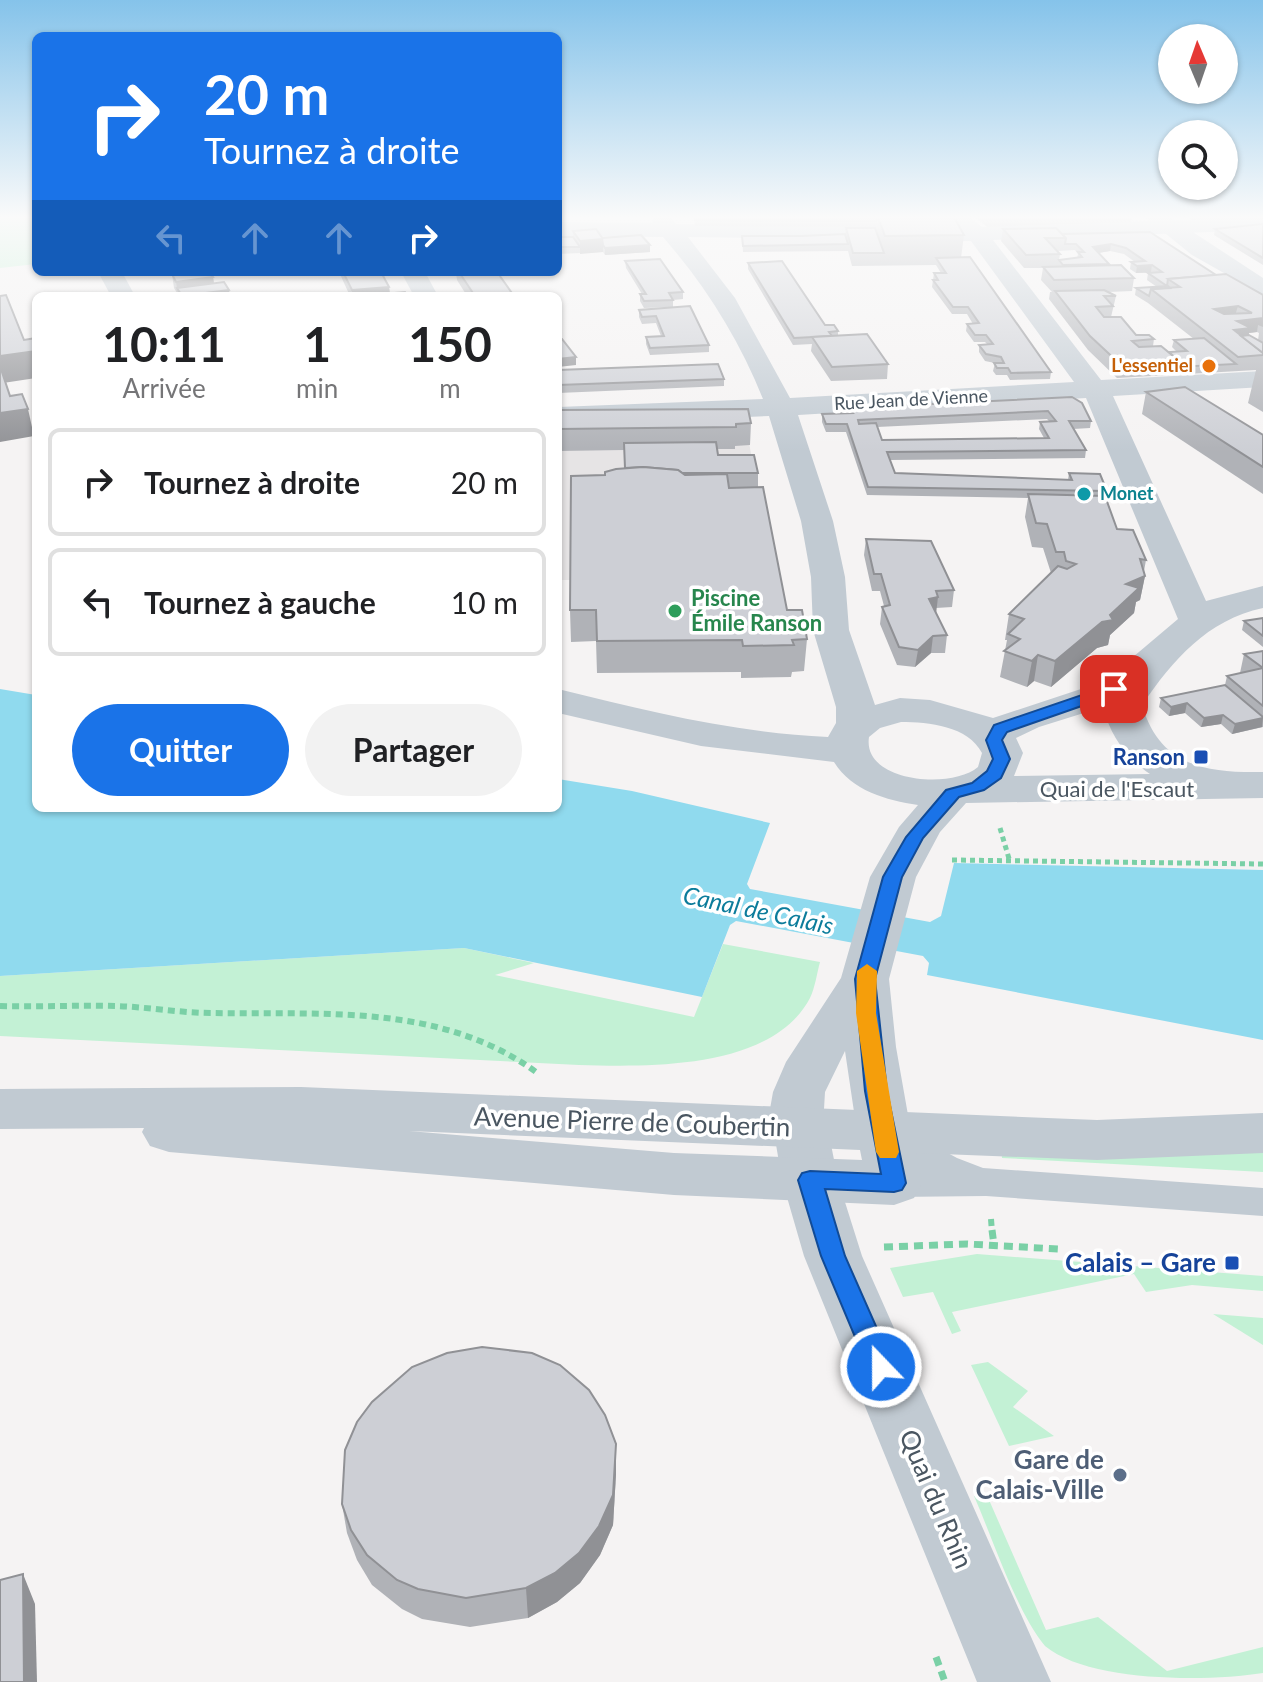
<!DOCTYPE html>
<html lang="fr">
<meta charset="utf-8">
<style>
body{margin:0;font-family:Lato,sans-serif;background:#f2f2f2;color:#202124;height:100vh;display:flex;flex-direction:column;font-size:30px;white-space:nowrap}
*{box-sizing:border-box;margin:0}
p{font-size:26px;color:#757577}
.icon{flex:none;width:44px;height:44px;fill:none;stroke:currentColor;stroke-width:2;stroke-linecap:round;stroke-linejoin:round}
.map{position:relative;flex:1;overflow:hidden}
.sheet{position:absolute;left:32px;top:292px;width:530px;height:520px;display:flex;flex-direction:column;background:#fff;border-radius:12px;box-shadow:0 2px 6px #0004}
.sheet>*{flex:none}
.top-card{position:absolute;left:32px;top:32px;width:530px;height:244px;border-radius:12px;box-shadow:0 2px 6px #0004;background:#1a73e8;color:#fff;overflow:hidden}
.needle{width:52px;rotate:358deg}
.fabs{position:absolute;left:1158px;top:24px;display:grid;gap:16px}
.fabs a{display:grid;place-items:center;width:80px;height:80px;border-radius:50%;background:#fff;box-shadow:0 2px 6px #0004;font-size:40px}
.pin{position:absolute;display:grid;place-items:center;width:68px;height:68px;color:#fff;margin:-34px;border-radius:16px;box-shadow:0 4px 12px #0006}
.me{position:absolute;width:88px;margin:-44px;rotate:338deg;stroke-linejoin:round;filter:drop-shadow(0 0 6px #0008)}
.turn{display:flex;align-items:center;gap:28px;height:168px;padding:0 40px;font-size:36px}
.turn .icon{width:104px;height:104px;stroke-width:2.5}
.turn b{display:block;font-size:56px;line-height:68px}
.lanes{display:flex;align-items:center;height:76px;padding:0 40px;background:#0003;justify-content:center;gap:40px;direction:ltr}
.lanes .off{opacity:.35}
.eta{display:flex;justify-content:space-evenly;align-items:center;height:136px;text-align:center}
.eta b{font-size:48px;font-weight:700;line-height:56px}
.cta{display:flex;gap:16px;margin-top:auto;padding:16px 40px}
.cta a{flex:1;height:92px;border-radius:48px;background:#1a73e8;color:#fff;font-size:32px;font-weight:700;line-height:92px;text-align:center}
.cta a+a{background:#f2f2f2;color:#202124}
ul{padding:0;list-style:none}
li{display:flex;align-items:center;gap:24px;height:108px;margin:0 16px 12px;padding:0 24px;border:4px solid #e0e0e0;border-radius:12px}
li div{flex:1}
li b{display:block;font-size:30px}
li em{font-style:normal}
.map>svg:first-child{display:block}
.education{fill:#e6e4e5}
.green{fill:#c3f1d5}
.water{fill:#90daee}
.lines{fill:none;stroke-linecap:round;stroke-linejoin:round}
.path-far2{stroke:#7ad0a6;stroke-width:5;stroke-dasharray:5 4;stroke-linecap:butt}
.path-far1{stroke:#7ad0a6;stroke-width:6;stroke-dasharray:7 5;stroke-linecap:butt}
.path{stroke:#7ad0a6;stroke-width:7;stroke-dasharray:9 6;stroke-linecap:butt}
.service{fill:#c1cad2;fill-rule:evenodd}
.minor{fill:#c1cad2;fill-rule:evenodd}
.tertiary{fill:#c1cad2;fill-rule:evenodd}
.wall{fill:#b0b2b7;fill-rule:evenodd}
.shaded-wall{fill:#909195}
.building{fill:#cdcfd5;stroke:#909195;stroke-width:2;fill-rule:evenodd}
.route{fill:#1a73e8;stroke:#114b97;stroke-width:2}
.slow{fill:#f59e0b}
.food-dot{fill:#e8710a;stroke:#fff;stroke-width:3}
.culture-dot{fill:#0f9aa8;stroke:#fff;stroke-width:3}
.leisure-dot{fill:#2e9e5b;stroke:#fff;stroke-width:3}
.transit-dot{fill:#1a4fb4;stroke:#fff;stroke-width:3}
.service-dot{fill:#5c6f8a;stroke:#fff;stroke-width:3}
.labels{text-anchor:middle;stroke-width:7;stroke-linejoin:round;paint-order:stroke}
.far-food-label{font-size:18px;font-weight:bold;fill:#c56008;stroke:#fff;text-anchor:end}
.far-street-label{font-size:18px;fill:#4a5661;stroke:#fff}
.far-culture-label{font-size:18px;font-weight:bold;fill:#0d838f;stroke:#fff;text-anchor:start}
.leisure-label{font-size:22px;font-weight:bold;fill:#27864d;stroke:#fff;text-anchor:start}
.transit-label{font-size:22px;font-weight:bold;fill:#164399;stroke:#fff;text-anchor:end}
.street-label{font-size:22px;fill:#4a5661;stroke:#fff}
.water-label{font-size:24px;font-style:italic;fill:#0c7c9b;stroke:#fff}
.near-street-label{font-size:26px;fill:#4a5661;stroke:#fff}
.near-transit-label{font-size:26px;font-weight:bold;fill:#164399;stroke:#fff;text-anchor:end}
.near-service-label{font-size:26px;font-weight:bold;fill:#4e5e75;stroke:#fff;text-anchor:end}
</style>
<div class="map">
<svg width="1263" height="1682" viewBox="0 0 1263 1682">
<rect width="100%" height="100%" fill="#f5f3f3"/>
<path class="education" d="M558 431H747L754 471 571 580H558Z"/>
<g class="green">
<path d="M0 217H36V264L0 268Z"/>
<path d="M723 944 820 962C817 973 815 988 810 998 772 1070 649 1067 579 1065L0 1036V976L464 948 534 963 495 975 694 1017Z"/>
<path d="M1263 1144V1172L1002 1158 1001 1147Z"/>
<path d="M977 1254 1263 1276V1291L1192 1285 1146 1292 1134 1274 952 1312 961 1331 952 1334 933 1292 903 1297 890 1268Z"/>
<path d="M1213 1314 1263 1318V1345Z"/>
<path d="M988 1362 1028 1391 1013 1407 1054 1436 1009 1446 971 1365Z"/>
<path d="M986 1493 1046 1630 1098 1617 1167 1671 1263 1647V1673C1205 1682 1088 1682 1045 1646 1016 1611 993 1539 974 1496Z"/>
</g>
<path class="water" d="M0 689 36 695V808H558V779L632 791 770 823 747 884 750 889 930 922 941 916 954 863 1263 870V1040L927 975 929 963 923 956 736 921 730 925 702 997 464 948 0 976Z"/>
<g class="lines">
<g class="path-far2">
<path d="M1000 828 1010 862"/>
<path d="M952 860 1263 864"/>
</g>
<g class="path-far1">
<path d="M0 1006C39 1007 77 1005 116 1006 148 1007 180 1013 213 1013 325 1015 440 1003 536 1072"/>
<path d="M991 1219 992 1232"/>
</g>
<g class="path">
<path d="M992 1230 994 1245"/>
<path d="M884 1247 967 1244 1059 1249"/>
<path d="M936 1657 945 1682"/>
</g>
<path class="service" d="M887 1120 957 1158 983 1168 1263 1188V1216L986 1196 894 1197 881 1193 876 1183 881 1173 918 1169 875 1142 870 1133 875 1124Z"/>
<g class="minor">
<path d="M654 217H670L676 224 954 227 949 221 952 217H969L982 227 1263 217V230L993 240 1101 380 1263 371V387L1113 396 1206 601 1263 586V608C1207 620 1173 660 1142 705 1160 767 1207 773 1263 772V798L966 803 940 832 916 877 889 979 896 1047 911 1132 903 1146 884 1152 865 1146 857 1132 845 1051 825 1092 824 1109 838 1180 862 1256 1051 1682H977L804 1256 782 1180 770 1109 773 1092 786 1062 841 978 870 877 899 827 918 805C886 800 852 791 834 762L701 746 558 713V689C647 711 736 733 828 737L836 723V707L813 630 811 577 801 521 769 416 558 425V407L763 399C739 339 705 285 663 237L558 236V222L652 223ZM688 237 971 241 1074 382 790 398 735 298ZM1086 398 1178 619 1120 668 1090 686 993 718 930 700 900 698 875 705 849 630 845 577 833 521 798 415ZM1103 707C1110 735 1126 758 1150 774L1014 776 1023 753 1016 738 1039 727ZM901 722C929 722 968 726 982 753L978 767C951 790 862 782 869 737L880 728Z"/>
<path d="M98 272H122L135 296H111Z"/>
<path d="M401 272H425L438 296H414Z"/>
</g>
<g class="tertiary">
<path d="M1145 217H1170L1263 278V295L1192 255Z"/>
<path d="M301 1087 1097 1120 1263 1113V1153L1097 1160 916 1153 922 1183 914 1198 894 1205 674 1195 169 1152 150 1146 142 1132 144 1128 0 1129V1089ZM409 1131 860 1150 862 1160 674 1153Z"/>
</g>
</g>
<g class="wall">
<path d="M694 217H954L964 235 961 258 1051 372 1050 379 1010 380 1007 375H996L993 371 995 363 985 361 979 352V345L987 344 985 342H974L966 331 967 324H973L967 314H952L932 287 934 273H941L936 265 852 266 848 251 743 252 742 236H801L845 234 846 228H875V227L695 226Z"/>
<path d="M975 217H1132L1131 222 987 227Z"/>
<path d="M1187 217H1235L1191 220Z"/>
<path d="M1263 224V265L1214 235 1215 229Z"/>
<path d="M1003 229 1062 234 1150 232 1216 275 1263 295V412L1248 403 1256 370 1117 378 1088 350 1049 299 1050 292H1052L1041 280 1043 268H1024L1001 241ZM1075 250 1078 254 1077 258 1059 260 1058 266 1060 254 1057 251ZM1110 251 1124 254 1135 262H1131L1130 269 1136 273H1152H1148L1147 280 1157 287 1136 288 1135 295 1148 303 1194 339 1174 340 1172 347 1177 352H1169L1153 346 1154 339 1136 335 1111 317 1116 296 1108 292 1132 291 1134 278 1109 265V264L1098 253ZM1257 332 1259 333 1258 340 1249 335V333Z"/>
<path d="M573 231 602 238 650 245V252L605 255 603 252 558 254V237H573Z"/>
<path d="M625 261 683 292V299L673 300V307L644 308 640 301V294H642L626 268Z"/>
<path d="M748 263 825 325 838 331V336L888 364 887 379 831 381 811 351 812 344 793 345 748 269Z"/>
<path d="M339 272H381L389 287 390 293 408 296H350Z"/>
<path d="M456 272H497L514 296H467L457 280Z"/>
<path d="M172 274 213 277 214 284 229 290 230 296H179L174 288Z"/>
<path d="M690 306 709 345V352L650 355 646 344V337L661 336 656 323 642 324 639 317V310Z"/>
<path d="M558 370 724 379V386L558 393Z"/>
<path d="M1146 392 1263 435V494L1142 414Z"/>
<path d="M1072 397 1091 421 1090 428 1073 429 1086 450 1085 458 890 460 895 473 1068 480 1069 473 1107 491 1105 498 1117 529 1146 560 1144 571 1145 576 1140 600 1136 602 1134 613 1110 635 1108 645 1097 648 1051 687 1034 681 1027 687 1000 677 1007 640H1005L1009 614 1051 573 1043 548 1032 547 1025 517 1028 498 867 495 846 432H826L822 422V414L851 413V410ZM1047 419 1049 421 1040 422 1039 429 1044 438 882 440 877 427Z"/>
<path d="M558 410 751 423 750 445 735 446V449H717L718 455 758 473V487L787 610 807 639 804 671 792 672 791 677 741 678V672L597 673 596 641 571 642 570 610 605 475 625 468 624 450 558 451Z"/>
<path d="M866 539 954 590 952 607 936 608V613L947 635 945 653H931L915 667 897 665 880 624 882 607 884 606 880 591H872L864 555Z"/>
<path d="M1263 618V647L1242 630 1244 621Z"/>
<path d="M1263 651V727L1232 734 1221 724 1201 727 1185 713 1169 716 1159 707 1161 698 1225 685 1227 676 1240 673 1244 654Z"/>
<path d="M616 1474 613 1525 600 1555 580 1583 557 1602 528 1618 470 1627 422 1619 402 1609 372 1585 357 1560 347 1533 342 1504Z"/>
</g>
<g class="shaded-wall">
<path d="M603 239V252L580 254V241Z"/>
<path d="M1111 244 1110 251 1092 254 1093 247Z"/>
<path d="M650 245V252L605 255V248Z"/>
<path d="M1152 265 1151 272 1136 273 1137 266Z"/>
<path d="M213 277 215 290 177 288 176 282Z"/>
<path d="M389 287 390 296H352V290Z"/>
<path d="M229 290 230 296H182Z"/>
<path d="M1238 306 1234 319 1214 309Z"/>
<path d="M1263 318V327L1258 325 1257 332 1249 333 1247 342 1232 337 1237 321Z"/>
<rect x="558" y="332" width="4" height="14"/>
<path d="M36 351V378L3 383 0 370V356Z"/>
<path d="M576 357V365L558 367V359Z"/>
<path d="M28 409 34 436 0 442V413Z"/>
<path d="M559 462V505L558 482Z"/>
<path d="M1145 576 1140 600 1136 602 1134 613 1110 635 1108 645 1097 648 1051 687 1055 661 1110 615 1126 584Z"/>
<path d="M938 597 936 614 929 599Z"/>
<path d="M933 636 931 653 915 667 918 650Z"/>
<path d="M1038 655 1034 681 1027 687 1032 661Z"/>
<path d="M1187 703 1185 713 1169 716 1171 707Z"/>
<path d="M1223 715 1221 724 1201 727 1204 718Z"/>
<path d="M1263 718 1262 727 1232 734 1235 724Z"/>
<path d="M616 1444V1474L613 1525 600 1555 580 1583 557 1602 528 1618 526 1588Z"/>
<path d="M23 1574 35 1604 37 1682H24Z"/>
</g>
<g class="building">
<path d="M695 217H876V221L695 220Z"/>
<path d="M878 217H954L964 235 885 236Z"/>
<path d="M1026 217H1067V218L1026 219Z"/>
<path d="M1263 224V258L1215 229Z"/>
<path d="M846 228H875L884 253H853Z"/>
<path d="M1056 228 1066 238H1045L1060 254 1026 255 1003 229Z"/>
<path d="M596 229 603 239 580 241 573 231Z"/>
<path d="M1150 232 1216 275 1168 279 1167 286 1148 273 1162 272 1152 265 1137 266 1131 262 1145 261 1126 248 1111 244 1093 247 1109 264 1063 265 1059 260 1082 257 1078 252H1084L1076 244H1065L1066 238 1062 234Z"/>
<path d="M845 234 848 244 743 246 742 236H801Z"/>
<path d="M641 235 650 245 605 248 603 245 602 238Z"/>
<path d="M558 237H573L580 247H558Z"/>
<path d="M970 257 1051 372 1011 373 1008 368H997L994 363H1004L1001 357 986 354 979 345 993 344 986 335H975L967 324 979 323 968 307H953L933 280H938L934 273H946L936 258Z"/>
<path d="M660 259 683 292 669 293 673 300 644 301 640 294H646L625 261Z"/>
<path d="M782 261 825 325H834L838 331 829 332 832 336 794 338 748 263Z"/>
<path d="M1121 265 1134 278 1054 280 1043 267Z"/>
<path d="M189 272H209L213 277 176 282 172 274Z"/>
<path d="M343 272H381L389 287 352 290Z"/>
<path d="M459 272H497L514 296H475Z"/>
<path d="M1226 274 1263 295V318L1237 321 1251 328 1234 330 1263 353V355L1238 357 1151 289 1180 287 1168 279ZM1238 306 1252 313 1224 314 1214 309Z"/>
<path d="M224 282 229 290 182 296 177 288Z"/>
<path d="M1168 286 1170 288 1151 289 1149 296 1136 288Z"/>
<path d="M1104 290 1116 296H1104L1113 306 1096 307 1104 317H1121L1136 335H1149L1154 339 1132 341 1139 347 1161 346 1178 360 1120 364 1090 336 1055 291Z"/>
<path d="M405 292 408 296H361Z"/>
<path d="M6 295 24 340 36 338V351L0 356V296Z"/>
<path d="M690 306 709 345 650 348 646 337 664 336 656 316 642 317 639 310Z"/>
<path d="M867 334 888 364 832 367 812 337Z"/>
<path d="M1249 335 1263 343V353L1241 336Z"/>
<path d="M1204 338 1236 364 1176 367 1178 360 1169 352 1187 351 1174 340Z"/>
<path d="M558 339H562L576 357 558 359Z"/>
<path d="M718 364 724 379 558 385V370Z"/>
<path d="M0 366 10 396 22 394 28 409 0 413Z"/>
<path d="M1185 387 1263 435V467L1146 392Z"/>
<path d="M1072 397 1082 403 1091 421H1069L1086 450 887 452 895 473 1072 480 1069 473 1100 474 1107 491 868 487 847 424H826L822 414 853 413 851 410 868 407ZM1048 411 1056 421 1040 422 1049 438 882 440 876 423 859 424 858 420Z"/>
<path d="M748 409 751 423 736 424V427L558 429V410Z"/>
<path d="M716 442 718 455H754L758 473H682L678 470 643 467 625 468 624 443Z"/>
<path d="M643 467 678 470 685 475 727 474 729 488 763 487 787 610H802L807 639 792 640 794 645 743 646 742 640 597 641 596 610H570L571 476 605 475V472L616 469Z"/>
<path d="M1028 494 1105 496 1117 529 1133 530 1146 560 1140 559 1145 576 1126 584 1139 588 1110 615 1113 620 1102 622 1055 661 1038 655 1032 661 1004 651 1020 639 1008 634 1024 619 1009 614 1058 566 1067 569 1076 564 1066 561 1064 552H1056L1047 524 1036 523Z"/>
<path d="M866 539 931 541 954 590 936 591 938 597 929 599 947 635 933 636 918 650 899 647 882 607 890 605 881 574H874Z"/>
<path d="M1263 618V636L1244 621Z"/>
<path d="M1263 651V706L1227 676 1263 668 1244 654Z"/>
<path d="M1225 685 1263 717V718L1235 724 1223 715 1204 718 1187 703 1171 707 1161 698Z"/>
<path d="M482 1347 532 1353 560 1365 589 1390 605 1415 616 1444 613 1495 599 1526 579 1553 555 1573 526 1588 466 1598 418 1589 397 1580 367 1555 351 1530 342 1504 345 1450 357 1422 372 1402 412 1367 447 1353Z"/>
<path d="M23 1574 24 1682H0V1580Z"/>
</g>
<linearGradient id="sky" x2="0" y2="1"><stop stop-color="#85c3ea"/><stop offset="0.48" stop-color="#fafafa"/><stop offset="1" stop-color="#fafafa" stop-opacity="0"/></linearGradient>
<rect width="1263" height="452" fill="url(#sky)"/>
<path class="route" d="M1114 684 1119 686V693L1007 732 1002 740 1010 759 1001 778 984 790 959 797 923 838 902 877 875 979 887 1091 906 1183 902 1190 894 1192 825 1189 845 1256 894 1367 890 1375 881 1378 871 1375 821 1256 798 1180 802 1173 810 1171 881 1174 865 1091 855 979 883 877 906 837 946 790 972 783 987 771 993 759 986 740 994 725Z"/>
<path class="slow" d="M867 964 877 971 876 1013 899 1152 896 1158H880L876 1152 856 1013 857 971Z"/>
<circle class="food-dot" cx="1209" cy="366" r="8"/>
<circle class="culture-dot" cx="1084" cy="494" r="8"/>
<circle class="leisure-dot" cx="675" cy="611" r="8"/>
<g class="transit-dot">
<rect x="1193" y="749" width="16" height="16" rx="4"/>
<rect x="1224" y="1255" width="16" height="16" rx="4"/>
</g>
<circle class="service-dot" cx="1120" cy="1475" r="8"/>
<g class="labels">
<g class="far-food-label">
<text x="1193" y="372">L'essentiel</text>
</g>
<g class="far-street-label">
<text transform="translate(911 400) rotate(-3)" y="6">Rue Jean de Vienne</text>
</g>
<g class="far-culture-label">
<text x="1100" y="500">Monet</text>
</g>
<g class="leisure-label">
<text x="691" y="606">Piscine<tspan x="691" dy="25">Émile Ranson</tspan></text>
</g>
<g class="transit-label">
<text x="1185" y="765">Ranson</text>
</g>
<g class="street-label">
<text x="1117" y="797">Quai de l'Escaut</text>
</g>
<g class="water-label">
<text transform="translate(758 911) rotate(12)" y="8">Canal de Calais</text>
</g>
<g class="near-street-label">
<text transform="translate(632 1122) rotate(2)" y="9">Avenue Pierre de Coubertin</text>
<text transform="translate(936 1499) rotate(67)" y="9">Quai du Rhin</text>
</g>
<g class="near-transit-label">
<text x="1216" y="1272">Calais – Gare</text>
</g>
<g class="near-service-label">
<text x="1104" y="1469">Gare de<tspan x="1104" dy="30">Calais-Ville</tspan></text>
</g>
</g>
</svg>
<div class="fabs">
<a><svg class="needle" viewBox="-14 -14 28 28"><path d="M0-13l5 13h-10z" fill="#e53935"/><path d="M0 13l5-13h-10z" fill="#757577"/></svg></a>
<a><svg class="icon" aria-label="search" viewBox="0 0 24 24"><circle cx="10" cy="10" r="6"/><path d="M15 15l6 6"/></svg></a>
</div>
<div class="pin" style="left:1114px;top:689px;background:#d93025"><svg class="icon" aria-label="arrive" viewBox="0 0 24 24"><path d="M6 21V4h12l-3 4 3 4H6"/></svg></div>
<svg class="me" style="left:881px;top:1367px" viewBox="-20 -20 40 40"><circle r="17" fill="#1a73e8" stroke="#fff" stroke-width="3"/><path d="M0-11L8 9 0 5-8 9z" fill="#fff"/></svg>
<div class="top-card">
<div class="turn"><svg class="icon" aria-label="right" viewBox="0 0 24 24"><path d="M7 20v-9h11M14 6l5 5-5 5"/></svg><div><b>20 m</b>Tournez à droite</div></div>
<div class="lanes"><svg class="icon off" aria-label="left" viewBox="0 0 24 24"><path d="M17 20v-9H6M10 6l-5 5 5 5"/></svg><svg class="icon off" aria-label="ahead" viewBox="0 0 24 24"><path d="M12 20V5M6 11l6-6 6 6"/></svg><svg class="icon off" aria-label="ahead" viewBox="0 0 24 24"><path d="M12 20V5M6 11l6-6 6 6"/></svg><svg class="icon" aria-label="right" viewBox="0 0 24 24"><path d="M7 20v-9h11M14 6l5 5-5 5"/></svg></div>
</div>
<section class="sheet">
<div class="eta">
<div><b>10:11</b><p>Arrivée</p></div>
<div><b>1</b><p>min</p></div>
<div><b>150</b><p>m</p></div>
</div>
<ul>
<li><svg class="icon" aria-label="right" viewBox="0 0 24 24"><path d="M7 20v-9h11M14 6l5 5-5 5"/></svg><div><b>Tournez à droite</b></div><em>20 m</em></li>
<li><svg class="icon" aria-label="left" viewBox="0 0 24 24"><path d="M17 20v-9H6M10 6l-5 5 5 5"/></svg><div><b>Tournez à gauche</b></div><em>10 m</em></li>
</ul>
<div class="cta"><a>Quitter</a><a>Partager</a></div>
</section>
</div>
